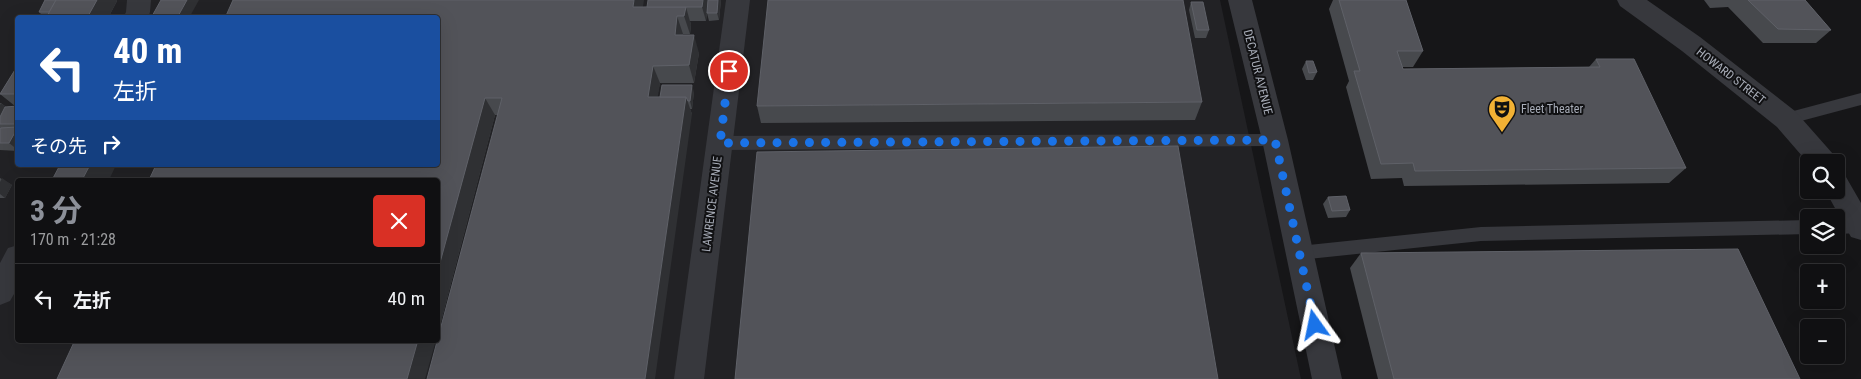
<!DOCTYPE html>
<html lang="ja">
<meta charset="utf-8">
<style>
body{margin:0;font-family:"Roboto Condensed","Noto Sans JP",sans-serif;background:#1e1e20;color:#f1f3f6;height:100vh;display:flex;flex-direction:column;font-size:19px;white-space:nowrap}
*{box-sizing:border-box;margin:0}
p{font-size:16px;color:#9c9d9f}
.icon{flex:none;width:28px;height:28px;fill:none;stroke:currentColor;stroke-width:2;stroke-linecap:round;stroke-linejoin:round}
.map{position:relative;flex:1;overflow:hidden}
.side{position:absolute;left:15px;top:178px;width:425px;height:165px;display:flex;flex-direction:column;background:#101012;border-radius:5px;box-shadow:0 5px 20px #0002,0 0 0 1px #303032}
.side>*{flex:none}
.guide{position:absolute;left:15px;top:15px;width:425px;height:152px;border-radius:5px;box-shadow:0 5px 20px #0002,0 0 0 1px #303032;background:#1a4fa0;color:#fff;overflow:hidden}
.tools{position:absolute;left:1800px;top:154px;display:grid;gap:10px}
.tools a{display:grid;place-items:center;width:45px;height:45px;border-radius:5px;background:#101012;box-shadow:0 5px 20px #0002,0 0 0 1px #303032;font-size:25px}
.pin{position:absolute;display:grid;place-items:center;width:42px;height:42px;color:#fff;margin:-21px;border:2px solid #fff;border-radius:50%;box-shadow:0 1px 5px #0007}
.me{position:absolute;width:55px;margin:-28px;rotate:348deg;stroke-linejoin:round;filter:drop-shadow(0 0 4px #0008)}
.turn{display:flex;align-items:center;gap:18px;height:105px;padding:0 15px;font-size:22px}
.turn .icon{width:65px;height:65px;stroke-width:2.5}
.turn b{display:block;font-size:35px;line-height:42px}
.then{display:flex;align-items:center;height:48px;padding:0 15px;background:#0003;gap:10px;font-size:19px}
.round{display:grid;place-items:center;flex:none;width:52px;height:52px;border-radius:5px;background:#1e1e20}
.overview{display:flex;align-items:center;justify-content:space-between;height:85px;padding:0 15px}
h1{font-size:30px;font-weight:700;line-height:38px;color:#8c9099}
ul{padding:0;list-style:none}
li{display:flex;align-items:center;gap:15px;height:70px;padding:0 15px;border-top:1px solid #303032}
li div{flex:1}
li b{display:block;font-size:19px}
li em{font-style:normal}
.map>svg:first-child{display:block}
.built{fill:#222225;fill-rule:evenodd}
.lines{fill:none;stroke-linecap:round;stroke-linejoin:round}
.lane{fill:#37383d;fill-rule:evenodd}
.street{fill:#37383d;fill-rule:evenodd}
.wall{fill:#47494d}
.shaded-wall{fill:#2f3033}
.building{fill:#525359;stroke:#5f6168}
.route{stroke:#1a73e8;stroke-width:9;stroke-dasharray:0 16.2}
.labels{text-anchor:middle;stroke-width:4;stroke-linejoin:round;paint-order:stroke}
.street-label{font-size:12px;fill:#a8adb8;stroke:#111113}
.poi-label{font-size:12px;fill:#a8adb8;stroke:#111113;text-anchor:start}
</style>
<div class="map">
<svg width="1861" height="379" viewBox="0 0 1861 379">
<rect width="100%" height="100%" fill="#161618"/>
<path class="built" d="M0 0H1220L1301 379H0ZM18 18H438V165H18ZM18 180H438V340H18Z"/>
<g class="lines">
<g class="lane">
<path d="M1861 93V105L1786 125 1781 123 1778 119 1781 115 1786 113Z"/>
<path d="M1275 134 1281 135 1283 140 1281 145 1275 146 720 150 714 148 712 143 714 138 720 136Z"/>
<path d="M1861 219V233L1836 234V220Z"/>
<path d="M1809 220V234L1481 241 1299 260 1293 258 1291 253 1293 248 1299 246 1481 227Z"/>
</g>
<g class="street">
<path d="M127 0H151L150 12 148 18H123L126 12Z"/>
<path d="M726 0H750L704 379H674Z"/>
<path d="M1228 0H1252L1288 140 1342 379H1312L1262 140Z"/>
<path d="M1617 0H1647L1700 37 1795 111 1833 154 1837 162 1836 163 1809 162V164L1777 127 1682 51 1620 6Z"/>
<path d="M1836 173 1846 177 1861 203V240L1851 237 1825 190H1836Z"/>
<path d="M18 245V287L10 301 0 305V263L8 248Z"/>
</g>
</g>
<g class="wall">
<path d="M45 0H116L117 1 108 18H45L39 12Z"/>
<path d="M721 0 719 20 709 21 707 13 706 21H690L691 25 690 34H683V35L699 53 694 83H660L657 97 694 92 692 109H690L692 114 495 115 438 333V18L643 7Z"/>
<path d="M1333 0H1406L1423 51 1413 67H1403V69L1589 67 1596 59 1686 168 1669 183 1404 186 1402 178 1371 179 1346 87 1349 81 1329 9Z"/>
<path d="M1704 0H1805L1831 30 1816 43H1763L1728 7 1710 8Z"/>
<path d="M1191 2 1209 30 1206 38H1195L1189 10Z"/>
<path d="M1306 61 1317 72 1313 80H1306L1302 69Z"/>
<path d="M18 65V151L0 150V128H1L0 127V103H1L6 107 15 106 0 94Z"/>
<path d="M1202 102 1195 120 761 123 757 106Z"/>
<path d="M0 178 12 185 5 198H0Z"/>
<path d="M1328 197 1350 210 1346 217 1328 218 1323 204Z"/>
<path d="M1361 253 1800 379H1378L1350 268Z"/>
</g>
<g class="shaded-wall">
<path d="M97 0H116L117 1 108 18H87Z"/>
<path d="M187 0H199L189 18H177Z"/>
<path d="M634 0H644L640 26 633 7Z"/>
<path d="M703 0H708L706 21 702 7Z"/>
<path d="M718 0H721L719 20 717 13Z"/>
<path d="M686 7 691 25 690 34 684 16Z"/>
<path d="M677 16 683 34 680 53 675 35Z"/>
<path d="M694 35 699 53 694 83 689 65Z"/>
<path d="M653 66 660 83 655 114 648 97Z"/>
<path d="M692 85 694 92 692 109 690 101Z"/>
<path d="M686 97 692 114 655 379H645Z"/>
<path d="M485 98 495 115 438 333V270Z"/>
<path d="M1 103 11 111 0 124V105Z"/>
<path d="M18 128V150L9 143Z"/>
<path d="M90 165H116L109 180H82Z"/>
<path d="M2 178 12 185 5 198 0 194V182Z"/>
<path d="M418 340H436L425 379H407Z"/>
</g>
<g class="building">
<path d="M45 0H56L49 12H39Z"/>
<path d="M56 0H97L87 18H46Z"/>
<path d="M161 0H187L177 18H151Z"/>
<path d="M233 0H634L633 7H686L684 16H677L675 35H694L689 65 653 66 648 97H686L645 379H427L502 98H485L438 270V180H149L156 165H438V18H225Z"/>
<path d="M648 0H703L702 7H647Z"/>
<path d="M708 0H718L717 13H707Z"/>
<path d="M768 0H1183L1202 102 757 106Z"/>
<path d="M1339 0H1406L1423 51H1397L1403 69 1600 67 1596 59H1634L1686 168 1415 171 1413 163 1381 164 1354 71H1360Z"/>
<path d="M1748 0H1805L1831 30 1778 29Z"/>
<path d="M1191 2H1203L1209 30H1197Z"/>
<path d="M1306 61H1313L1317 72 1309 73Z"/>
<path d="M18 65V94H0Z"/>
<path d="M662 85H692L690 101H688L686 97H660Z"/>
<path d="M18 106V124H0V117L5 107Z"/>
<path d="M18 127 9 143H0V128Z"/>
<path d="M1178 146 1218 379H735L757 152Z"/>
<path d="M60 165H90L82 180H52Z"/>
<path d="M1346 196 1350 210 1332 211 1328 197Z"/>
<path d="M1738 249 1800 379H1394L1361 253Z"/>
<path d="M75 340H418L407 379H57Z"/>
</g>
<g class="lines">
<path class="route" d="M729 71 720 143 1275 140 1315 325"/>
</g>
<defs>
<g id="theatre-pin" transform="scale(1.4375)"><path d="M0 17L-7.5 6A9.5 9.5 0 1 1 7.5 6Z" fill="#f2b134" stroke="#111113"/><path d="M-5-5.5Q0-4 5-5.5V0Q5 5 0 6Q-5 5-5 0ZM-3.3-2.5H-1v1.5H-3.3ZM1-2.5H3.3v1.5H1ZM-2.8 1Q0 5.5 2.8 1Z" fill="#111"/></g>
</defs>
<g fill-rule="evenodd">
<use href="#theatre-pin" x="1502" y="109"/>
</g>
<g class="labels">
<g class="street-label">
<text transform="translate(1258 72) rotate(76)" y="4">DECATUR AVENUE</text>
<text transform="translate(1731 76) rotate(38)" y="4">HOWARD STREET</text>
<text transform="translate(712 204) rotate(-83)" y="4">LAWRENCE AVENUE</text>
</g>
<g class="poi-label">
<text x="1521" y="113">Fleet Theater</text>
</g>
</g>
</svg>
<div class="tools">
<a><svg class="icon" aria-label="search" viewBox="0 0 24 24"><circle cx="10" cy="10" r="6"/><path d="M15 15l6 6"/></svg></a>
<a><svg class="icon" aria-label="layers" viewBox="0 0 24 24"><path d="M12 4l9 5-9 5-9-5zM3 14l9 5 9-5"/></svg></a>
<a>+</a>
<a>−</a>
</div>
<div class="pin" style="left:729px;top:71px;background:#d93025"><svg class="icon" aria-label="arrive" viewBox="0 0 24 24"><path d="M6 21V4h12l-3 4 3 4H6"/></svg></div>
<svg class="me" style="left:1315px;top:325px" viewBox="-20 -20 40 40"><path d="M0-17L14 15 0 8-14 15z" fill="#1a73e8" stroke="#fff" stroke-width="4"/></svg>
<div class="guide">
<div class="turn"><svg class="icon" aria-label="left" viewBox="0 0 24 24"><path d="M17 20v-9H6M10 6l-5 5 5 5"/></svg><div><b>40 m</b>左折</div></div>
<div class="then">その先<svg class="icon" aria-label="right" viewBox="0 0 24 24"><path d="M7 20v-9h11M14 6l5 5-5 5"/></svg></div>
</div>
<section class="side">
<div class="overview"><div><h1>3 分</h1><p>170 m · 21:28</p></div><a class="round" style="background:#d93025;color:#fff"><svg class="icon" aria-label="close" viewBox="0 0 24 24"><path d="M6 6l12 12M18 6L6 18"/></svg></a></div>
<ul>
<li><svg class="icon" aria-label="left" viewBox="0 0 24 24"><path d="M17 20v-9H6M10 6l-5 5 5 5"/></svg><div><b>左折</b></div><em>40 m</em></li>
</ul>
</section>
</div>
